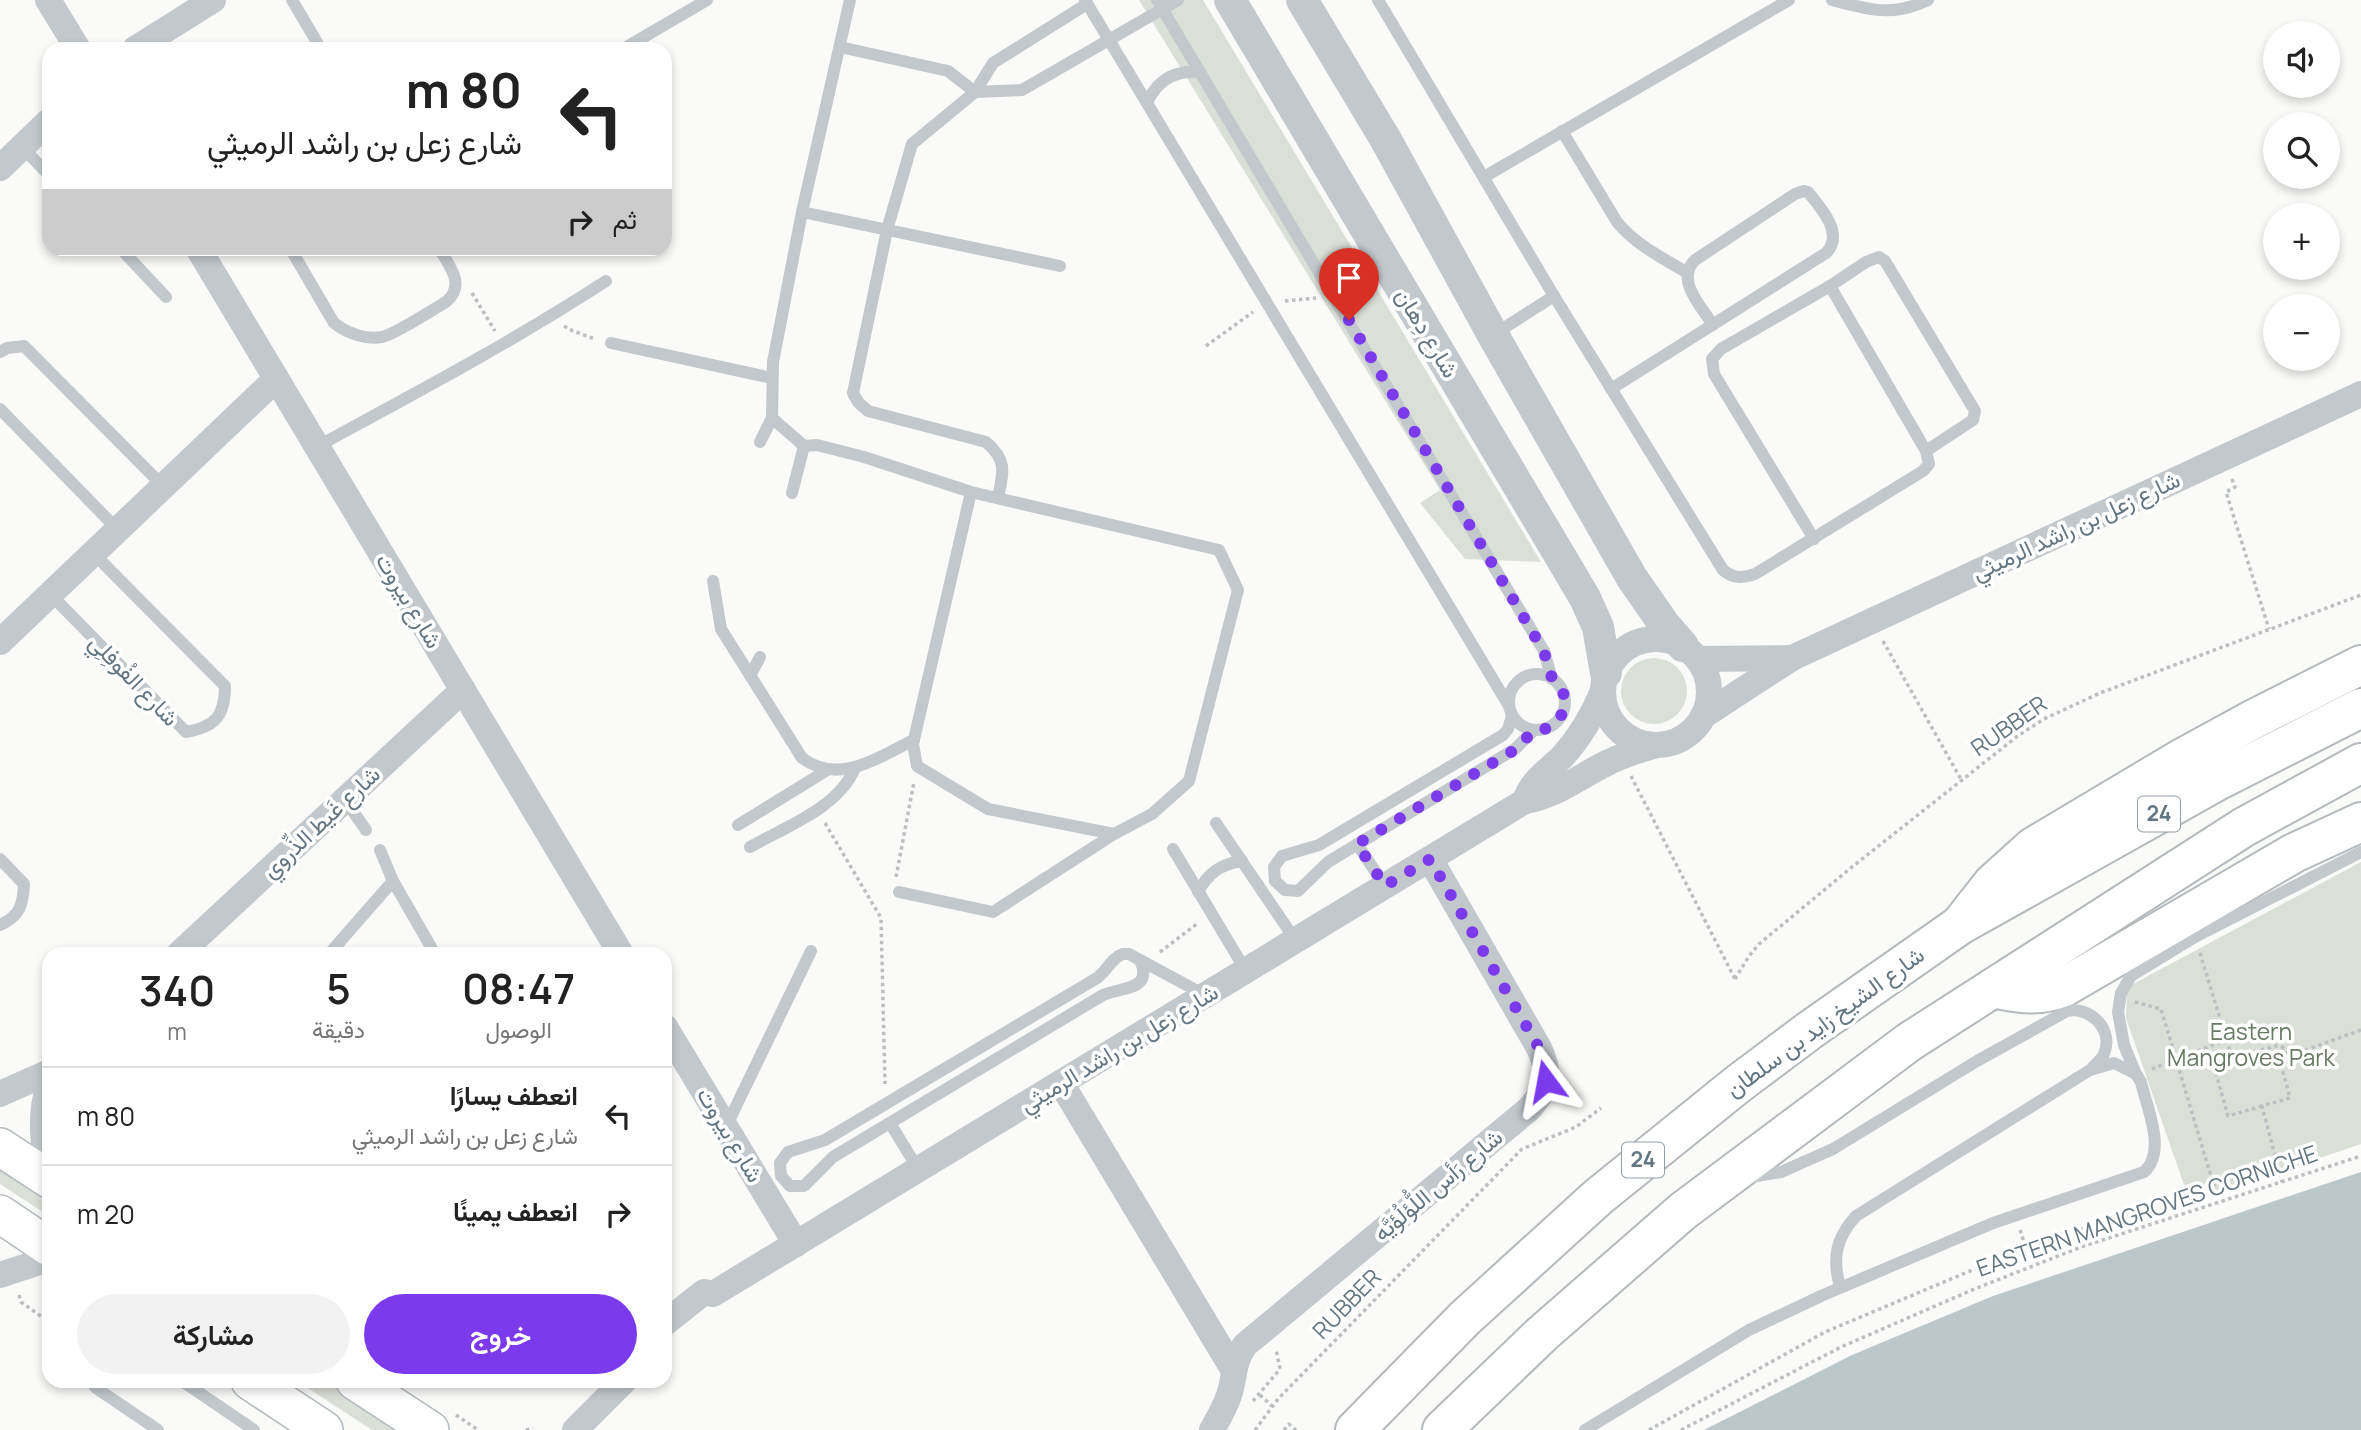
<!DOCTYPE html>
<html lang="ar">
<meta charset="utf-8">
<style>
body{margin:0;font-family:Manrope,Vazirmatn,sans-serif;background:#f2f2f2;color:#222;direction:rtl;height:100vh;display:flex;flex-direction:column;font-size:26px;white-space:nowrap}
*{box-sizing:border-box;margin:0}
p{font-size:23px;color:#767676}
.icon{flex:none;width:38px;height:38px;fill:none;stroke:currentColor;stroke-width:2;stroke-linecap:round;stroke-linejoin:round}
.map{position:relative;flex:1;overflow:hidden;direction:ltr}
.drawer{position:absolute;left:42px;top:947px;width:630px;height:441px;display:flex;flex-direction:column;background:#fff;border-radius:21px;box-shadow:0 4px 10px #0003;direction:rtl}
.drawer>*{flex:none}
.hud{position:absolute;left:42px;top:42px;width:630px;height:214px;border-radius:21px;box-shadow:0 4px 10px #0003;direction:rtl;background:#fff;color:#222;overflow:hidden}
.tools{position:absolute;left:2263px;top:21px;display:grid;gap:14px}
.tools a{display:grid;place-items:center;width:77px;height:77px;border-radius:50%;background:#fff;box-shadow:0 4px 10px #0003;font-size:35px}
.pin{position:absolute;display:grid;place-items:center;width:60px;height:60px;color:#fff;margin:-72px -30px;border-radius:50% 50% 50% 0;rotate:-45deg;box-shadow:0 0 7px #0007}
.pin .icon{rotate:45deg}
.me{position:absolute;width:77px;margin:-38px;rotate:347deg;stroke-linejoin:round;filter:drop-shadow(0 0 5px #0008)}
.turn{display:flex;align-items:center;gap:24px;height:147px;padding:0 35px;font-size:32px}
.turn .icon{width:91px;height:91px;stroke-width:2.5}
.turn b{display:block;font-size:49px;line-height:60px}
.then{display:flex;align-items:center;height:66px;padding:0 35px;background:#0003;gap:14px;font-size:26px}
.eta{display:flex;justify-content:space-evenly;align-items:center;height:119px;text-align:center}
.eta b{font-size:42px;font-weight:600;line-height:49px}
.button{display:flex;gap:14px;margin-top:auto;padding:14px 35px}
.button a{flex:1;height:80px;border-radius:42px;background:#7c3aed;color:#fff;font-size:28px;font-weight:600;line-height:80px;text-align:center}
.button a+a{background:#f2f2f2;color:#222}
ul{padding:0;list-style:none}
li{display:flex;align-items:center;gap:21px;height:98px;padding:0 35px;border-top:2px solid #e0e0e0}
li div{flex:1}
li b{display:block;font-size:26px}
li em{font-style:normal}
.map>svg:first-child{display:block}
.green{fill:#dadfd7}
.water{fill:#bbc7cb}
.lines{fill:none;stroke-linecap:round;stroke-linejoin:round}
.secondary-casing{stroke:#b3babf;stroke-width:40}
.primary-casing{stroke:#b5babe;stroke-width:42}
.trunk-casing{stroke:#b4b9bd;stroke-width:42}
.path{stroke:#bbbfc2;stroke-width:3.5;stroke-dasharray:3.5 3.5;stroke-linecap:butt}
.service{stroke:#c3c8cc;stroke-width:12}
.minor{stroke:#c3c8cc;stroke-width:26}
.tertiary{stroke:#c3c8cc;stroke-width:32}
.secondary{stroke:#fff;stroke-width:37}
.primary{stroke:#fff;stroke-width:38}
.trunk{stroke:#fff;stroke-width:38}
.route{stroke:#7c3aed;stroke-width:12;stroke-dasharray:0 21.6}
.labels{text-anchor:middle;stroke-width:7;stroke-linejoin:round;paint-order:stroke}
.shield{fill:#fff;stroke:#939fa8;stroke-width:2}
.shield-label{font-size:21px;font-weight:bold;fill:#657683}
.street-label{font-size:23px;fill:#657683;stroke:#fff}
.park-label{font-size:23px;fill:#687a64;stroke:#fff}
</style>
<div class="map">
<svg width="2361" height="1430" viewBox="0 0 2361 1430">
<rect width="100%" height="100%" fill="#fafaf8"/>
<g class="green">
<path d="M1139 0H1203L1541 562 1465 559 1420 503 1440 490Z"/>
<circle cx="1654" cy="691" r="33"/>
<path d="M2361 862V1144L2190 1202 2126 1018 2127 992 2133 984Z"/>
<path d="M0 1158 49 1190V1216L0 1184Z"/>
<path d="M297 1381H334L407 1430H372Z"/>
</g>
<path class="water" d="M2361 1172V1430H1704L1852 1355 1993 1296Z"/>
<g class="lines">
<g class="secondary-casing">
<g id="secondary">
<path d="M0 1147 49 1179"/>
<path d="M0 1214 49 1247"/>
<path d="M250 1381 324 1430"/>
<path d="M355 1381 430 1430"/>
</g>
</g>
<g class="primary-casing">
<g id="primary">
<path d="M1960 925 1993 883 2033 847 2179 760 2254 719 2361 665"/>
<path d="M1993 988C2019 994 2039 997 2064 987L2294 853 2361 822"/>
</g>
</g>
<g class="trunk-casing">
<g id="trunk">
<path d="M1355 1430 1465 1318 1598 1197 1738 1084 1810 1030 1960 925 2219 780 2361 708"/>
<path d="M1442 1430 1542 1334 1683 1211 1909 1042 2244 827 2361 763"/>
</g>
</g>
<g class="path">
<path d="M472 293 495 331"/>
<path d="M1285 301 1316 298"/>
<path d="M564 326 573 331 595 339"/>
<path d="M1206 346 1253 312"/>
<path d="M2232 479 2235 487 2226 492 2269 629"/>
<path d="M1883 641 1962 781"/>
<path d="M1631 776 1735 979"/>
<path d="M825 823 881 918 885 1084"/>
<path d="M896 877 914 782"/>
<path d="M1160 952 1198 923"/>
<path d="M2200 953 2232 1058"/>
<path d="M1735 979 1749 956 1759 944 1852 867 2019 735 2044 719 2100 693 2361 595"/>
<path d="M2135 1002 2161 1009 2213 1183"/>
<path d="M2152 1069 2261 1026C2277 1029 2278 1045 2288 1054H2295L2361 1030"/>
<path d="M2262 1106 2228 1116 2213 1063 2276 1046 2290 1098 2262 1106 2282 1182"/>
<path d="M2020 1230 2026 1248"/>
<path d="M19 1295 21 1302 49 1322"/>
<path d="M1260 1395 1272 1406"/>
<path d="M1253 1401 1280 1369 1276 1349"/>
<path d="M456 1415 478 1430"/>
<path d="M526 1430 533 1428"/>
<path d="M1255 1430 1278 1399 1522 1149 1576 1127 1601 1108"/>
<path d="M1284 1430 1289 1424 1296 1430"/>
<path d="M1649 1430 1825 1332 2020 1250 2277 1163"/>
<path d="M1681 1430 1841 1347 1972 1290 2081 1247 2361 1156"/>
</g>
<g class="service">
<path d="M292 0 321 49"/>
<path d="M850 0 802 212 773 362 772 418 804 446 817 445 864 457 971 492 913 744 917 766 988 809 1114 834 1152 814 1189 781 1238 590 1219 550 971 492"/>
<path d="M1085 0 1509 706"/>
<path d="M1157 0 1544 651 1552 679"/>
<path d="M1378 0 1554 296 1723 570C1734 579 1742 578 1755 574L1923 471 1929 464 1926 451 1830 286"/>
<path d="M1832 0C1868 10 1893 17 1928 0"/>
<path d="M1087 4 993 63 975 92 1022 90 1178 0"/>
<path d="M840 47 948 71 975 92 912 144 887 230 853 393 858 402 868 411 986 442C1008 461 1003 472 998 498"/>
<path d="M623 49 707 0"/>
<path d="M1147 103C1157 80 1175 70 1200 72"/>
<path d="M1562 131 1617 222C1636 245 1661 257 1686 272"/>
<path d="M22 147 49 175"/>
<path d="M1484 177 1789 0"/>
<path d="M802 212 1060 266"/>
<path d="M120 248 166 297"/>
<path d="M290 248 334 323C347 333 365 340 382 337 394 335 432 310 446 302 466 285 450 267 439 248"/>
<path d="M1493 335 1554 296"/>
<path d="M611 343 772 378"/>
<path d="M0 352 7 348 24 346 163 486"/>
<path d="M1611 389 1826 253C1845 234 1821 208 1808 192L1804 191 1795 194 1695 260C1675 280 1701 306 1713 325"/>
<path d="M0 409 118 530"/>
<path d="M760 442 772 418"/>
<path d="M316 447C414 394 512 342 606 281"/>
<path d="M792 493 804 446"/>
<path d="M1814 539 1714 374 1712 359 1721 349 1830 286 1866 262 1879 257 1885 261 1975 411 1973 420 1926 451"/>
<path d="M713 581 721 629 802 758C840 786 878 757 914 740"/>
<path d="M50 594 186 732C215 727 225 716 225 686L93 553"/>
<circle cx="1537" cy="702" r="28"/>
<path d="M750 676 760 657"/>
<path d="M1512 716 1508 729 1503 735 1319 845 1282 856 1274 867 1275 881 1285 890 1298 891 1328 862 1515 749 1534 730"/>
<path d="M345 800 366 830"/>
<path d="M1216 823 1296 941"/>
<path d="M738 825 829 769"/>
<path d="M1357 844 1385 886"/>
<path d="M750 847C787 826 838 808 855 768"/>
<path d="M1173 849 1246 971"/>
<path d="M380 850 393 881 435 954"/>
<path d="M0 859 24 884C23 905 20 916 0 925"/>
<path d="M899 892 993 912 1114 834"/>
<path d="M1198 892C1208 873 1221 864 1242 861"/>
<path d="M329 954 393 881"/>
<path d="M1123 954H1129L1140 960C1154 991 1121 987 1103 995L833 1157 804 1186H790L781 1176 780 1163 788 1152 825 1140 1097 978C1107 971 1111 958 1123 954Z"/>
<path d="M1140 960 1205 995"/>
<path d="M2136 1074 2124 1045 2118 1012 2121 993 2131 976 2195 937 2361 852"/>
<path d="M890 1123 918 1169"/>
<path d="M726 1127 811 951"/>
<path d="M1750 1177 1781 1172 1833 1149 1977 1061 2067 1011C2091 1006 2114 1030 2104 1054 2102 1059 2097 1063 2093 1067"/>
<path d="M91 1381 96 1388 158 1430"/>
<path d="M182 1381 254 1430"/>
<path d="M1585 1430 1749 1330 1821 1296 1993 1223 2144 1172C2167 1151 2147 1109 2141 1082L2136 1074 2114 1063 2090 1070 1856 1216C1836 1238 1832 1258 1840 1287"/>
</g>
<g class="minor">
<path d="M48 0 78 49"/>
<path d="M135 49 213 0"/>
<path d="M0 168 49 121"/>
<path d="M198 248 621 954"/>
<circle cx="1656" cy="692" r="53"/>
<path d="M0 642 276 379"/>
<path d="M1698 659 1792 658"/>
<path d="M1703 716 1792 658 2361 394"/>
<path d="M1525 801C1532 780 1548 771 1563 756 1581 736 1593 715 1603 691"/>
<path d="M179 954 463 690"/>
<path d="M665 1027 796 1244"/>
<path d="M1061 1083 1233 1369"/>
<path d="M49 1084C40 1113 41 1139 49 1168"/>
<path d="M0 1094 49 1072"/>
<path d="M0 1275 49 1259"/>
<path d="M665 1323 704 1292 713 1294 1525 801C1556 796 1577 778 1605 764 1622 755 1639 750 1657 745"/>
<path d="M575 1430 624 1381"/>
<path d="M1212 1430C1219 1417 1228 1403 1231 1388 1236 1369 1233 1363 1245 1345L1529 1109C1549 1087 1551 1074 1539 1048L1430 859"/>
</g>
<g class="tertiary">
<path d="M1230 0 1585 598 1598 627 1606 673"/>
<path d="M1302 0 1386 140 1493 335 1632 578 1664 624 1683 646"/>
</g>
<use href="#secondary" class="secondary"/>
<use href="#primary" class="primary"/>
<use href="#trunk" class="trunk"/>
</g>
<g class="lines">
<path class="route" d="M1349 320 1544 652 1552 678 1559 686 1564 695V706L1561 716 1554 724 1545 729 1534 730 1516 749 1357 844 1385 886 1430 859 1539 1048 1546 1064V1081"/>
</g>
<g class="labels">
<g class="shield">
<rect x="2138" y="796.5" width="42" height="35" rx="5"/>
<rect x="1622" y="1142.5" width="42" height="35" rx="5"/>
</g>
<g class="shield-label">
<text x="2159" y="821">24</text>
<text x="1643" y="1167">24</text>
</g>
<g class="street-label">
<text transform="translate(1427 333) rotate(59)" y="8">شارع دِهان</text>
<text transform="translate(2076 526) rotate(-25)" y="8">شارع زعل بن راشد الرميثي</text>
<text transform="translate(409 601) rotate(59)" y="8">شارع بيروت</text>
<text transform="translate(134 680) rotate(46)" y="8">شارع الفُوفِلِي</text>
<text transform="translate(2009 726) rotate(-35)" y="8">RUBBER</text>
<text transform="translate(321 822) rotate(-43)" y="8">شارع غَيط الذِّروي</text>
<text transform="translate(1825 1022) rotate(-36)" y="8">شارع الشيخ زايد بن سلطان</text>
<text transform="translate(1119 1048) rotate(-31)" y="8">شارع زعل بن راشد الرميثي</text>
<text transform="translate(730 1135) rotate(59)" y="8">شارع بيروت</text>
<text transform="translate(1438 1185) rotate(-40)" y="8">شارع رَأس اللُّؤلُؤيَّه</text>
<text transform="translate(2147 1211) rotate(-19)" y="8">EASTERN MANGROVES CORNICHE</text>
<text transform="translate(1347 1304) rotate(-46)" y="8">RUBBER</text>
</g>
<g class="park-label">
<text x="2251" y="1040">Eastern<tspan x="2251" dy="26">Mangroves Park</tspan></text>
</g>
</g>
</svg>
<div class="tools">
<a><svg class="icon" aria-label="sound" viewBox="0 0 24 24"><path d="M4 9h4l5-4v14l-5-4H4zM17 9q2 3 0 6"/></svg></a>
<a><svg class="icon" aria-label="search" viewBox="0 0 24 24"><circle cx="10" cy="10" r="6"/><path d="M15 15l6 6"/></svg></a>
<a>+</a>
<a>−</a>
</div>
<div class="pin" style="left:1349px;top:320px;background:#d93025"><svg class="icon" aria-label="arrive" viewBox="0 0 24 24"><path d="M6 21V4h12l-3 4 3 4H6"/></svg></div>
<svg class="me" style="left:1546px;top:1081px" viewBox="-20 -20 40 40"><path d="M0-17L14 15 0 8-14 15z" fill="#7c3aed" stroke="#fff" stroke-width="4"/></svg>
<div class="hud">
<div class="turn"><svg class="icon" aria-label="left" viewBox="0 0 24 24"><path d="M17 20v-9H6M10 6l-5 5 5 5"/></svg><div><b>80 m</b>شارع زعل بن راشد الرميثي</div></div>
<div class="then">ثم<svg class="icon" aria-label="right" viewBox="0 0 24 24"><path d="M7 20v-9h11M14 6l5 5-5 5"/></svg></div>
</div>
<section class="drawer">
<div class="eta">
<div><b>08:47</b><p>الوصول</p></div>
<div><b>5</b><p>دقيقة</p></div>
<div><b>340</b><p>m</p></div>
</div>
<ul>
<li><svg class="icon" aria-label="left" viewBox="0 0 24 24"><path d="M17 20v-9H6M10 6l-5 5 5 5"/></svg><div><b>انعطف يسارًا</b><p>شارع زعل بن راشد الرميثي</p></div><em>80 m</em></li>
<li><svg class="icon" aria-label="right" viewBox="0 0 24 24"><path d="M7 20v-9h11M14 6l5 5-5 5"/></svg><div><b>انعطف يمينًا</b></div><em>20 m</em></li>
</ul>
<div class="button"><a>خروج</a><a>مشاركة</a></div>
</section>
</div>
